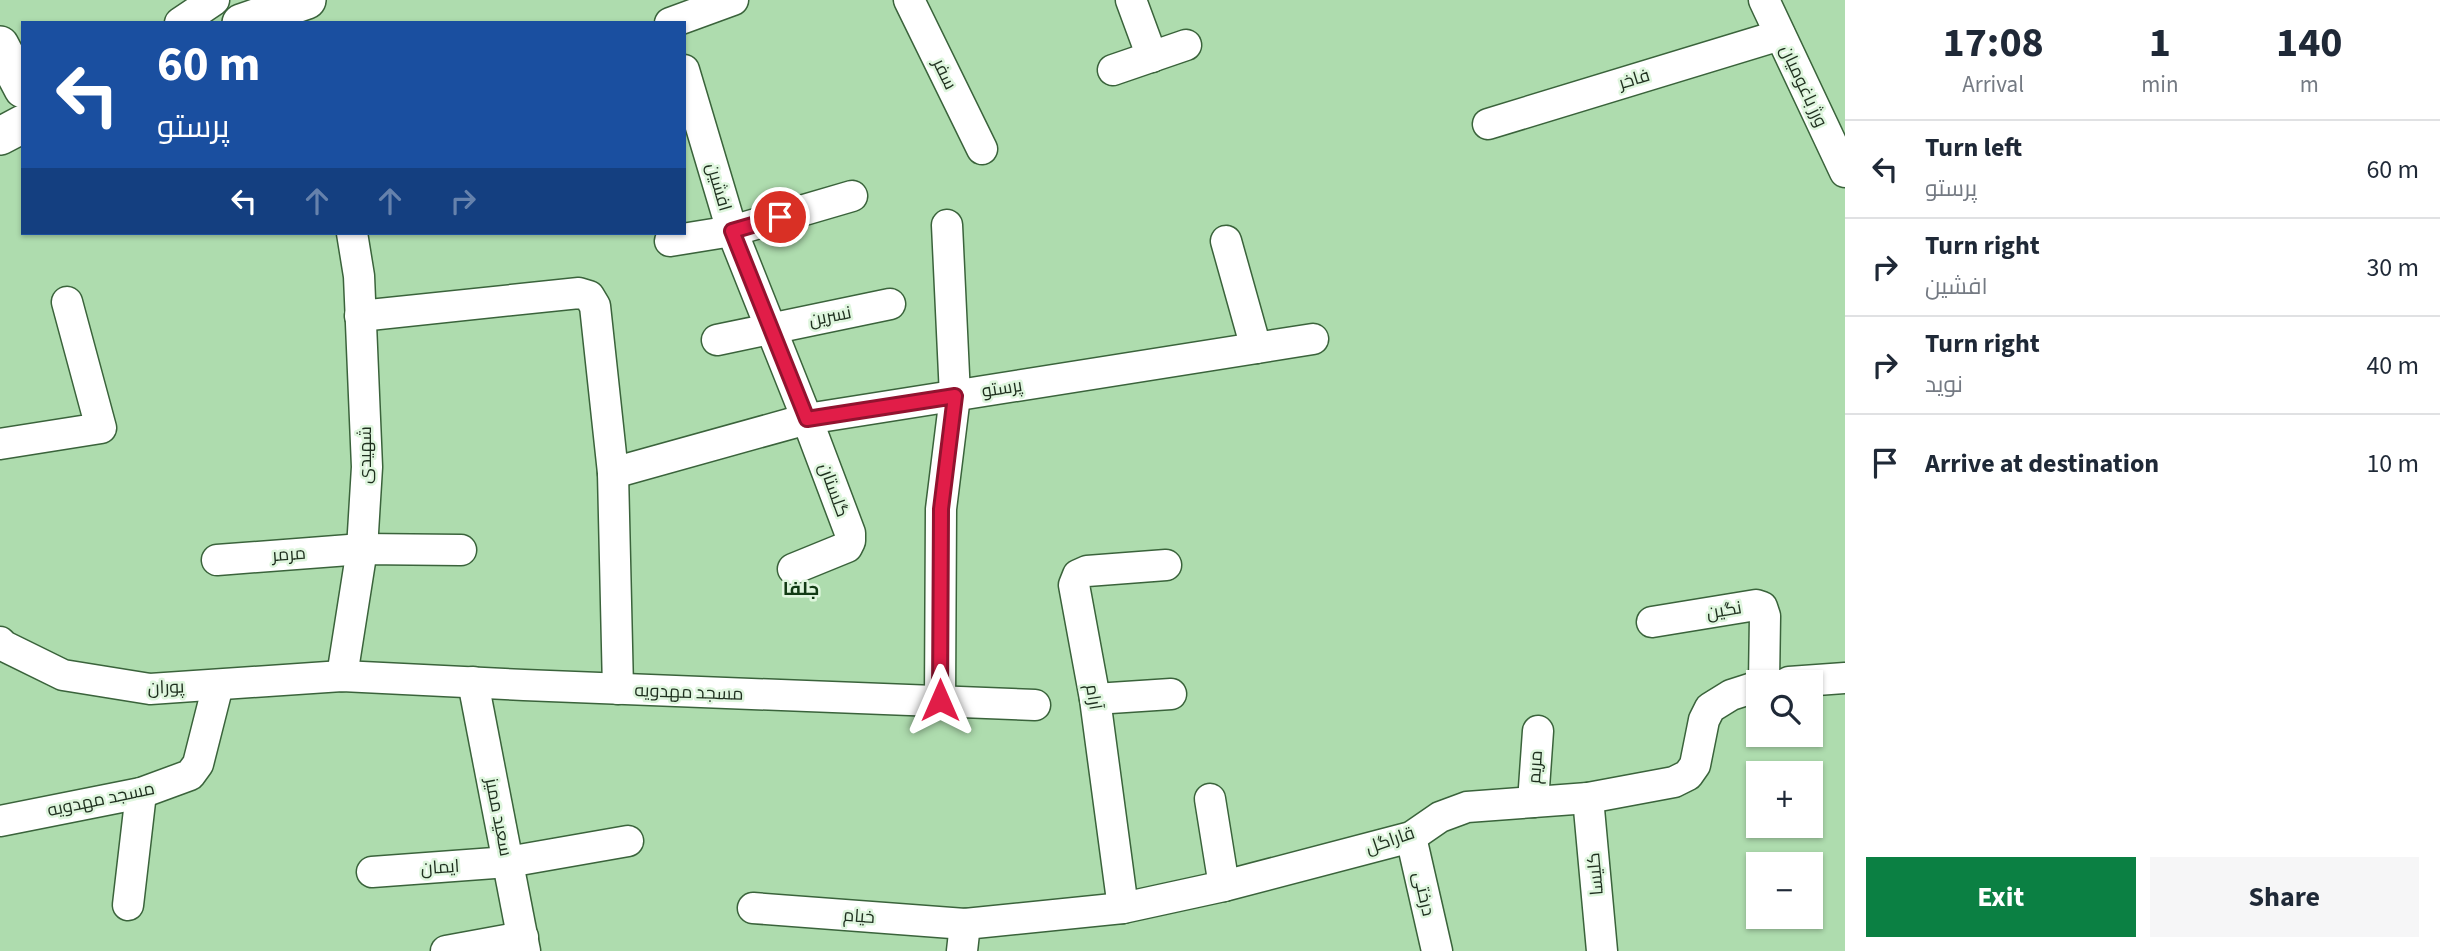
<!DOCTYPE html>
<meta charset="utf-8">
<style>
body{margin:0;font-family:"Source Sans 3",Cairo,sans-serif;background:#f6f6f7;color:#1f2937;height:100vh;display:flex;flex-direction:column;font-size:26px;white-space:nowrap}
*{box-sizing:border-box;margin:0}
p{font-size:23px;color:#747a83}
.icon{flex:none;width:38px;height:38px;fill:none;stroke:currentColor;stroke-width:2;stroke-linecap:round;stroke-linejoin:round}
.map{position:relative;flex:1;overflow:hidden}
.side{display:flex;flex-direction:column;background:#fff;width:595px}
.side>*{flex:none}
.guide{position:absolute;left:21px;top:21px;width:665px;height:214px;border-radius:0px;box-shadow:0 2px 5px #0004;background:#1a4fa0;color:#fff;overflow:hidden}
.fabs{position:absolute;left:1746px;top:670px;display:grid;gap:14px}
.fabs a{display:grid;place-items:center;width:77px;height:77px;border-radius:0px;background:#fff;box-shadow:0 2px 5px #0004;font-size:35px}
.pin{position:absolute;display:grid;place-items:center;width:60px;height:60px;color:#fff;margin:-30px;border:4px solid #fff;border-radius:50%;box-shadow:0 2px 7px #0007}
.me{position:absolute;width:77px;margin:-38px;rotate:0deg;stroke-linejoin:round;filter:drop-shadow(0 0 5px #0008)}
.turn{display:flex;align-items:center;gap:24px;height:147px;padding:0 21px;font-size:32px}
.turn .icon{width:91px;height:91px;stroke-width:2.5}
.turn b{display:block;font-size:49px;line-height:60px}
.lanes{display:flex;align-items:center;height:66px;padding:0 21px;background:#0003;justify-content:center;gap:35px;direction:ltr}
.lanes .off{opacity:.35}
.eta{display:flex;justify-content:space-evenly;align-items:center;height:119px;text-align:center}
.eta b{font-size:42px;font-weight:700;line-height:49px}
.cta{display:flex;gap:14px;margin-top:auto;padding:14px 21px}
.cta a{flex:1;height:80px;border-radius:0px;background:#0b8043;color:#fff;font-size:28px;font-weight:700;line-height:80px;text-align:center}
.cta a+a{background:#f6f6f7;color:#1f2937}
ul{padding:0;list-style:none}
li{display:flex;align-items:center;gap:21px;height:98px;padding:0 21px;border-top:2px solid #e0e1e3}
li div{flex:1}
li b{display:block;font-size:26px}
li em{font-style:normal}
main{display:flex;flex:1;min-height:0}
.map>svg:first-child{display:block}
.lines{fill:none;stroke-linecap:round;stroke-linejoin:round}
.minor-casing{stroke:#3a633b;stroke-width:33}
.tertiary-casing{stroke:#3a633b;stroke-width:40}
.minor{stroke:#fff;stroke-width:30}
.tertiary{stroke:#fff;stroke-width:37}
.route-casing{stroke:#92132f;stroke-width:18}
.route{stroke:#e11d48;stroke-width:12}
.labels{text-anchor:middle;stroke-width:5;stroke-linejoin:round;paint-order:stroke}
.street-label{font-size:18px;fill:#1e2f1e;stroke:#dff6de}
.neighbourhood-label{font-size:19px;font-weight:bold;fill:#113a14;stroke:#dff6de}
</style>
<main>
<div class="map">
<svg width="1845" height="951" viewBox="0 0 1845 951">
<rect width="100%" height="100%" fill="#aedcae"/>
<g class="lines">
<g class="minor-casing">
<g id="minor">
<path d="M909 0 982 149"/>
<path d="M1131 0 1152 57"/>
<path d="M1764 0 1845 172"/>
<path d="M180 23 214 0"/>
<path d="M670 23 733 0"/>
<path d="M684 70 732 231 807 419 850 533V541L847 547 793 569"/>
<path d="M1113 70 1186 45"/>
<path d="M1488 124 1780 35"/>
<path d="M670 241 732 231 852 196"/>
<path d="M1226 241 1256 348"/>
<path d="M360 316 579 293 589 296 595 306 613 473 618 689"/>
<path d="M717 340 890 304"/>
<path d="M0 444 101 428 67 302"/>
<path d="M613 473 807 419 1313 339"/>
<path d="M217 560 362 549 461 550"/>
<path d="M1652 622 1756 605 1762 607 1765 616 1764 682"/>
<path d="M0 642 4 646 63 675 150 689 342 676 524 685 1035 705"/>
<path d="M342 676 362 549 367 467 359 276 352 233"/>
<path d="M473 682 525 951"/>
<path d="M1789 682 1845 678"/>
<path d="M1095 699 1171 694"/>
<path d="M940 700 941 509 955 396 947 225"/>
<path d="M1588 798 1602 951"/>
<path d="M1210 799 1224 886"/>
<path d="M1533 802 1538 731"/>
<path d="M0 821 141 793 190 775 198 764 218 685"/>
<path d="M1411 837 1437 951"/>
<path d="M372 872 508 862 628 841"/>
<path d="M128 905 141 793"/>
<path d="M753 908 965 924 1123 908 1224 886 1411 837 1440 817 1467 807 1588 798 1674 782 1688 775 1695 765 1704 720 1710 708 1731 695 1759 686"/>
<path d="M1123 908 1095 699 1074 585 1078 575 1087 571 1166 565"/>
<path d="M446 951 523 937"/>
<path d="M962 951 965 924"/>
</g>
</g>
<g class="tertiary-casing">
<g id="tertiary">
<path d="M241 23 307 0"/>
<path d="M0 45 23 89"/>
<path d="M0 136 23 124"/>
</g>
</g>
<use href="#minor" class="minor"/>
<use href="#tertiary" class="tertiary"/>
</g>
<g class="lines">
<g class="route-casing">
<path id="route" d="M780 217 732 231 807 419 955 396 941 509 940 700"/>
</g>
<use href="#route" class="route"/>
</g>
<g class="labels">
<g class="street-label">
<text transform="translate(945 74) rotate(64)" y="6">سفر</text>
<text transform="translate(1634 79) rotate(-17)" y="6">فاخر</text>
<text transform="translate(1804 86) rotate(65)" y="6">ورژ باغومیان</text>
<text transform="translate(719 187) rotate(74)" y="6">افشین</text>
<text transform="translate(830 316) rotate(-11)" y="6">نسرین</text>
<text transform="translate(1002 388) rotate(-9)" y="6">پرستو</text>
<text transform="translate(365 455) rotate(-90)" y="6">شهیدی</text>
<text transform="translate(834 490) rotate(70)" y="6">گلستان</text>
<text transform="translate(289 554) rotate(-4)" y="6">مرمر</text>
<text transform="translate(1724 610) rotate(-10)" y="6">نگین</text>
<text transform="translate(166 687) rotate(-2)" y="6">پوران</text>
<text transform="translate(689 692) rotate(2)" y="6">مسجد مهدویه</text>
<text transform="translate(1094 697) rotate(81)" y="6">آرام</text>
<text transform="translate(1535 767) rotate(-86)" y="6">مریم</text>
<text transform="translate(101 799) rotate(-12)" y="6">مسجد مهدویه</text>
<text transform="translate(499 817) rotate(79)" y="6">سعید ممیز</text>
<text transform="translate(1390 840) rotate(-19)" y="6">قاراگل</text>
<text transform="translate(440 867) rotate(-4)" y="6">ایمان</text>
<text transform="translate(1595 874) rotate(-95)" y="6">کلیسا</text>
<text transform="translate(1424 894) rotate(77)" y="6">درختی</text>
<text transform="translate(859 916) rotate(4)" y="6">خیام</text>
</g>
<g class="neighbourhood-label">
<text x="801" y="595">جلفا</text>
</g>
</g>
</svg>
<div class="fabs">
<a><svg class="icon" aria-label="search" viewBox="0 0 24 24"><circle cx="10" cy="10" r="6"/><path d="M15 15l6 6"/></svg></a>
<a>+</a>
<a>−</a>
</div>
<div class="pin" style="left:780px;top:217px;background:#d93025"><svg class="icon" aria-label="arrive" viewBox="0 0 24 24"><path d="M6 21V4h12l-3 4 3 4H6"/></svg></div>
<svg class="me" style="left:940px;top:700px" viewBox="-20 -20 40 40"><path d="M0-17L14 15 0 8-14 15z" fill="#e11d48" stroke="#fff" stroke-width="4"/></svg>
<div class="guide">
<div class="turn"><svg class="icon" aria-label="left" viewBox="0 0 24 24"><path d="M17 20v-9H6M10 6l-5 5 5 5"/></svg><div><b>60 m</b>پرستو</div></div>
<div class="lanes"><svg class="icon" aria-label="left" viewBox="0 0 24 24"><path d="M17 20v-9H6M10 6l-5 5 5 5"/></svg><svg class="icon off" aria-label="ahead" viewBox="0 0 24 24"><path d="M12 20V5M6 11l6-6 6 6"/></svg><svg class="icon off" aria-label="ahead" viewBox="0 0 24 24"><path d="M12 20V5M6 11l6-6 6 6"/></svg><svg class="icon off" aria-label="right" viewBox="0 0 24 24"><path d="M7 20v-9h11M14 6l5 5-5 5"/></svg></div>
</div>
</div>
<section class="side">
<div class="eta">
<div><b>17:08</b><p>Arrival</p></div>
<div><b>1</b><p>min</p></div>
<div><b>140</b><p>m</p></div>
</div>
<ul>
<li><svg class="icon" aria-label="left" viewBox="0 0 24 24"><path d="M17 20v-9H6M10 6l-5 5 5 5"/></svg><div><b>Turn left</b><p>پرستو</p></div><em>60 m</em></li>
<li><svg class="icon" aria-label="right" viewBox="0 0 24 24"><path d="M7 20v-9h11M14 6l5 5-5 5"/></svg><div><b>Turn right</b><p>افشین</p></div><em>30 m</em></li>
<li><svg class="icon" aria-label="right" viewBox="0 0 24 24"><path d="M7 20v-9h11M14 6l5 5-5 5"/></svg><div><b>Turn right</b><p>نوید</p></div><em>40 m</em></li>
<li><svg class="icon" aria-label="arrive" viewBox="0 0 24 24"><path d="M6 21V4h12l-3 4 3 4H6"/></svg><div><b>Arrive at destination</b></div><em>10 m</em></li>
</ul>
<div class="cta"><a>Exit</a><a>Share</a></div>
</section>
</main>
